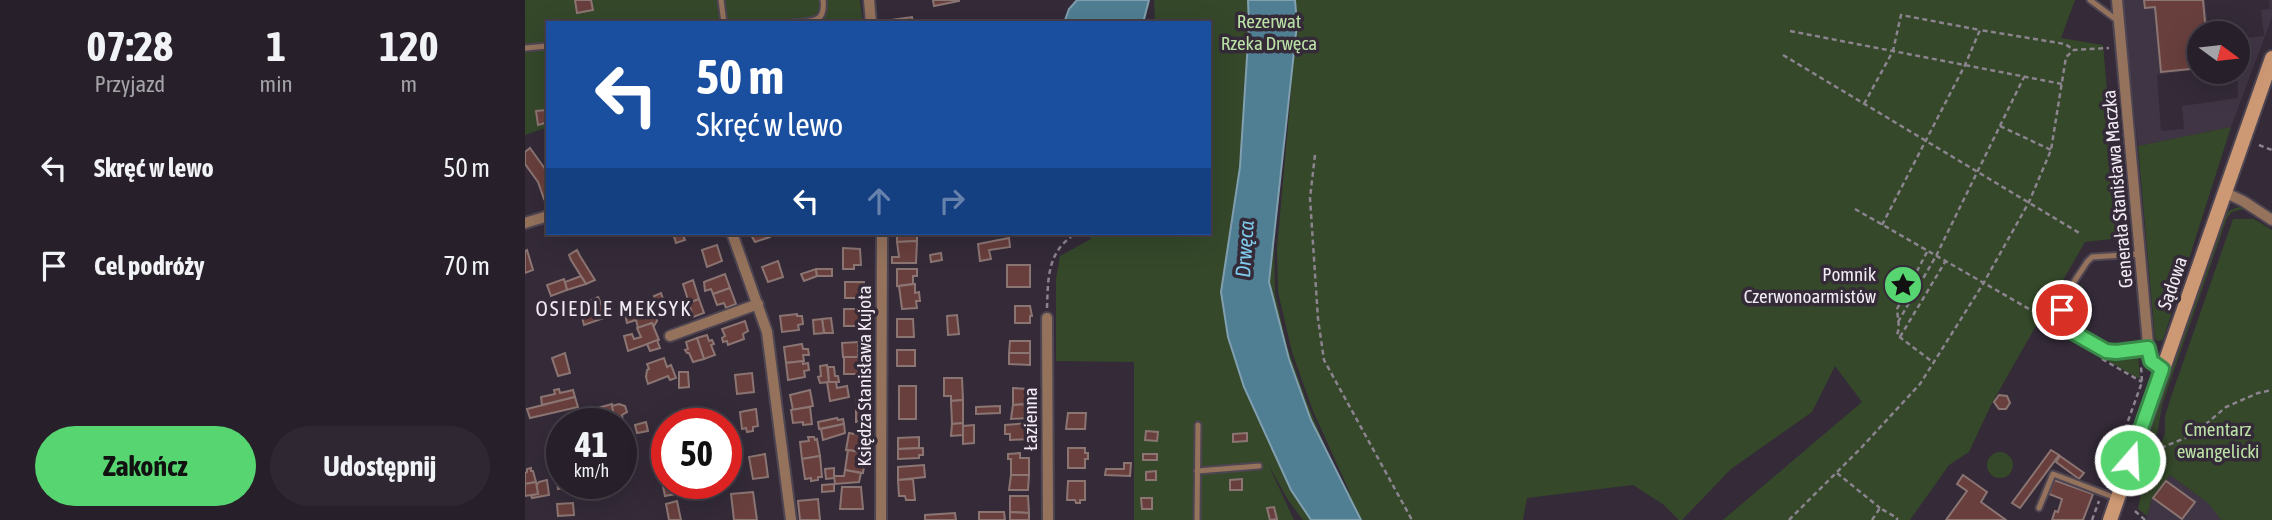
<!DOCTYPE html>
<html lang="pl">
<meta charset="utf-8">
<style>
body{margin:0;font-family:"Asap Condensed",sans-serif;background:#2f2832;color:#f1f3f6;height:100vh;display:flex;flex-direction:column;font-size:26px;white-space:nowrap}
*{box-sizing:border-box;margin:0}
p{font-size:23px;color:#a4a3a8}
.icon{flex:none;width:38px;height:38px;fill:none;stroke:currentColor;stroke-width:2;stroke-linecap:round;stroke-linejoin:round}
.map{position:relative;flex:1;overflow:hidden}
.drawer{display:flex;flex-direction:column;background:#27202a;width:525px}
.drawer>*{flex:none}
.banner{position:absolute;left:21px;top:21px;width:665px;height:214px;border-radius:0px;box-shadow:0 7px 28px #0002,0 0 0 2px #433e47;background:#1a4fa0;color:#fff;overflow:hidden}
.needle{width:46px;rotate:105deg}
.controls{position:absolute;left:1662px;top:21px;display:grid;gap:14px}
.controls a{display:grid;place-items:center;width:63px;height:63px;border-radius:50%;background:#27202a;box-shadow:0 7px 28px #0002,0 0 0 2px #433e47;font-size:35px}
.speed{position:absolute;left:21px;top:408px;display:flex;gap:14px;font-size:35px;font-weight:700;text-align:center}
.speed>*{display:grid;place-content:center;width:91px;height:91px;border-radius:50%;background:#27202a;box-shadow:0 7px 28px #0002,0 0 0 2px #433e47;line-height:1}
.speed small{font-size:18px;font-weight:400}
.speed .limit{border:10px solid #d22;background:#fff;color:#111}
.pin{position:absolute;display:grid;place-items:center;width:60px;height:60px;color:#fff;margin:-30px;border:4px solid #fff;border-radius:50%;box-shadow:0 2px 7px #0007}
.me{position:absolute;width:77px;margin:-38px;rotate:19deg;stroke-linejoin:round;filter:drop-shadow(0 0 5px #0008)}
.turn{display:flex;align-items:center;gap:24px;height:147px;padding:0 35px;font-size:32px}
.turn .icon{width:91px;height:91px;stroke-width:2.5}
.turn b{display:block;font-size:49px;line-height:60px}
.lanes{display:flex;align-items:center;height:66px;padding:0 35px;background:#0003;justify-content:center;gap:35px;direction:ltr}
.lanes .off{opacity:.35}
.eta{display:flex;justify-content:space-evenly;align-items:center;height:119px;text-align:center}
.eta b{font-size:42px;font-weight:700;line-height:49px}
.button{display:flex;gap:14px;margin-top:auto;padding:14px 35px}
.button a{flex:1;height:80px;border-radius:42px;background:#57d570;color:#111;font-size:28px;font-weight:700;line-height:80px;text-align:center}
.button a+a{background:#2f2832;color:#f1f3f6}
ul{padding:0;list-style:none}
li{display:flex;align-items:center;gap:21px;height:98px;padding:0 35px}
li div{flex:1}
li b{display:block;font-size:26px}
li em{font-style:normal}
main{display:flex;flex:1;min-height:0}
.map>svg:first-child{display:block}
.commercial{fill:#403544}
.green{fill:#35482a;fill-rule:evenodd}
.water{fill:#507e92;stroke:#809faf;stroke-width:2}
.building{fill:#683f3c;stroke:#8b7573;stroke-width:2}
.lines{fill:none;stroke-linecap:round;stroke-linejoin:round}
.service-casing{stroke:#4e4552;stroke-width:9}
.minor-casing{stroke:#4e4552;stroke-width:14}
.secondary-casing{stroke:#4e4552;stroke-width:18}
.path{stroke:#8b838e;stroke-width:2.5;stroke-dasharray:5 3.5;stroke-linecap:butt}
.service{stroke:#94725c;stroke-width:5}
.minor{stroke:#94725c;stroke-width:10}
.secondary{stroke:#cd9874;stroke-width:14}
.route-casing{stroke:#398a49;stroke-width:18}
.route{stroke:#57d570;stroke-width:12}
.labels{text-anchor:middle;stroke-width:7;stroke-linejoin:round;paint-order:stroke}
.park-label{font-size:19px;fill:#bbe1a6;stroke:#342a38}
.street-label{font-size:19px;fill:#f1ebf4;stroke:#342a38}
.poi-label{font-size:19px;fill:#f1ebf4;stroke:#342a38;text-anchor:end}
.water-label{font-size:21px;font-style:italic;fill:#7fcbec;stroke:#342a38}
.neighbourhood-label{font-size:21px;letter-spacing:2px;fill:#f1ebf4;stroke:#342a38}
</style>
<main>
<section class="drawer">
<div class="eta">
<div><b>07:28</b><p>Przyjazd</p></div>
<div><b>1</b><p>min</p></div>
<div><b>120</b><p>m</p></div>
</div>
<ul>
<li><svg class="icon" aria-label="left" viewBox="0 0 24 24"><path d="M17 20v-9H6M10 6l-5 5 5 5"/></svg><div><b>Skręć w lewo</b></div><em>50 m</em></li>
<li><svg class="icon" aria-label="arrive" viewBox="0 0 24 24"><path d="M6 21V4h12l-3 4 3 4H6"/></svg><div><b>Cel podróży</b></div><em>70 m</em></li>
</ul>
<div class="button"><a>Zakończ</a><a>Udostępnij</a></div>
</section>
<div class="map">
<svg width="1747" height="520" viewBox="0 0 1747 520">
<rect width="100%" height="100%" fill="#342a38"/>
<g class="commercial">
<path d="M1597 0H1680L1684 33H1675V69L1632 75 1636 131 1659 129 1657 106 1713 98 1712 72 1713 58 1720 57 1719 38 1739 36 1736 10 1745 9 1744 0H1747V17L1706 127 1613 146Z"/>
<path d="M1645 475 1683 503 1696 520H1621L1627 498Z"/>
</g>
<g class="green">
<path d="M0 0H335L338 23H23V127L0 135Z"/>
<path d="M629 0H1550L1536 38 1578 45 1595 238 1560 242 1522 308 1528 332 1512 324 1466 405 1444 452 1424 465 1385 520H1198L1337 402 1310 366 1287 412 1206 469 1157 520H1154L1139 505 1108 485 1002 498 998 520H778L763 500 743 464 769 520H609V362L531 361V279L535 256 566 239 563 233H684V23H630ZM767 81 752 248 753 292 767 352 788 411 826 495 813 477 781 400 762 346 750 293 749 244 756 150Z"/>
<path d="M1706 127 1638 340 1632 341 1630 338 1613 146Z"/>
<path d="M1713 207 1719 209 1707 212 1702 218 1637 405 1631 441 1617 470 1608 496 1609 476 1693 234 1703 211Z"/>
<path d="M1708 219H1729L1747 230V520H1696L1683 503 1645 475 1627 498 1622 516 1613 509 1618 482 1623 469 1630 460 1640 433V416L1646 397Z"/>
<path d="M1557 284 1561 333C1536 316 1542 306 1557 284Z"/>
<path d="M1613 354 1615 379 1579 359C1592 362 1601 361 1613 354Z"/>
<circle cx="1475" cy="465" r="13"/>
</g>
<g class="water">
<path d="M552 0H624L618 23H539L544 9Z"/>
<path d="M723 0H770L772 24 744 282 764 359 786 420 836 520H786L766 490 719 387 703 337 696 292 715 167 724 26Z"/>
</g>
<g class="building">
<path d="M50 0H66L68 10 52 13Z"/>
<path d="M408 0H434V1L409 6Z"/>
<path d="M1619 0H1678L1681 33H1675V68L1636 72 1630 7 1620 8Z"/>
<path d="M387 17 388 23H365V20Z"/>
<path d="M22 110 23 122 13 125 11 111Z"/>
<path d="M5 148 23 173V197L19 199 13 182 0 164V152Z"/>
<path d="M148 233H157L160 240 151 243Z"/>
<path d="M225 233H244L245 237 230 242Z"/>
<path d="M372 233H392V241L372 242Z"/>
<path d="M484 238 485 247 464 250 466 259 455 261 453 244Z"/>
<path d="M392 241 391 263H367V257H374L372 242Z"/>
<path d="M192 245 197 261 182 267 177 250Z"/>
<path d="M318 248 335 249 336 265H329V269H318Z"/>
<path d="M2 250 8 270 0 273V251Z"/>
<path d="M52 250 55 256 70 280 61 284 46 260 44 255Z"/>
<path d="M416 253 417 260 406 262 405 255Z"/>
<path d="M253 261 258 277 243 282 237 267Z"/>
<rect x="482" y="265" width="23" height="22"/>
<path d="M291 269 292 276 279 281 276 274Z"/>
<path d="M291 269H307V276H292Z"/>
<path d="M372 269H392V276H388V284L372 286Z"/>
<path d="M200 274 205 288 188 294 186 289 180 291 179 282Z"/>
<path d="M56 276 61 284 42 290 40 282Z"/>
<path d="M39 279 42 290 26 296 22 285Z"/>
<path d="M168 280 174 299 164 303 158 284Z"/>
<path d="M320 282H339V289H336V298H320Z"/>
<path d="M390 284V293L394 292 395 301H391L392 308 377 309 374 286Z"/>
<path d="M205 288 211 304 201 308 199 303 192 305 188 294Z"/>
<path d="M136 293 141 307 134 310 129 296Z"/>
<path d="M1529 294 1534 297 1531 303 1533 305 1532 313 1528 316 1524 315 1522 308Z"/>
<path d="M73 297 82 317 59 325 54 306Z"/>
<path d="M174 299 179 313 168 317 164 303Z"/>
<path d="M126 305 132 321 129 326 127 323 113 328 111 320 102 323 100 314Z"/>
<path d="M490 306H505L507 316H505V323H490Z"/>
<rect x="319" y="309" width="17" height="17"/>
<path d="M272 314V316H277L278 324 273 325 274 330 257 332 255 316Z"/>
<path d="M432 315 434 334 423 335 422 316Z"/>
<path d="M306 318 308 333H299L297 319Z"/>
<path d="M297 319 299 333 289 334 288 320Z"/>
<path d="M372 319H388L389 337H372Z"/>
<path d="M220 321 223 331 218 334 219 339 203 345 202 341 198 342 197 338 200 336 197 329Z"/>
<path d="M127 323 134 340 103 351 99 336 107 334 109 339 116 337 112 328Z"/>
<path d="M182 335 184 341 187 340 189 344 186 345 190 355 179 359 172 338Z"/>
<path d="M172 338 179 359 168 362 164 353H162L160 350 163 349 161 342Z"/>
<path d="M132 340 135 348 125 351 122 344Z"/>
<path d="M485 341H505V353H484Z"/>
<path d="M333 342V357H318L317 343Z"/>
<path d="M277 344 278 349H283L284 355H278L279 361 261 363 259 347Z"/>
<rect x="372" y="350" width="18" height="16"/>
<path d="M40 353 45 373 33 376 27 358Z"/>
<path d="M484 353H505V365L484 364Z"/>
<rect x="319" y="357" width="17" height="17"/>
<path d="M139 358 142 367 146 365 151 378 145 380 143 376 123 384 121 377 122 370 124 369 122 364Z"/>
<path d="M278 361V364L283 363 284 370 279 371 280 377 263 380 261 363Z"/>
<path d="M302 365 304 382 295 383 293 377 296 376 295 366Z"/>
<path d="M303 367H309L310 376H313L314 382H304Z"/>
<path d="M154 372H163L164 387 154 388Z"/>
<path d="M227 373 229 392 212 394 210 375Z"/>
<path d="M419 378H437L438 400 426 401V396H419Z"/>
<path d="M302 382H311L312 388 322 386 324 397 305 401Z"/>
<rect x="374" y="386" width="17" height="33"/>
<path d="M488 388 504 389V404L488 405Z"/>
<path d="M34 389 35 393 48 390 50 397 17 405 16 397 30 394 29 390Z"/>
<path d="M285 390 288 406 268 410 265 395Z"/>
<path d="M1474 395 1482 396 1485 403 1481 409H1474L1469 402Z"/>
<path d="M50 397 53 407 5 418 2 409Z"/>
<path d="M331 399H345V418L331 422Z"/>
<path d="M438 400V423L427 424 426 401Z"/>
<path d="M87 404 91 424H72L71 420 67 418 69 409Z"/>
<path d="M94 404 100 406 102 412 97 415 98 422 91 424 87 406Z"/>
<path d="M504 404V418L486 419 488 405Z"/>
<path d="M475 406V413L451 414V407Z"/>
<path d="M285 407 287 424 278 425V422L268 423 266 410Z"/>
<path d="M231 409 233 426 228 427V431L222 432 221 428 217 429 215 412Z"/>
<path d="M543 413H561L560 429H541Z"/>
<path d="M312 418 313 420 318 419 319 424 294 429 293 422Z"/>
<path d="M121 422 123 431 112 433 110 425Z"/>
<path d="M438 423V435L426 436 427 424Z"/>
<path d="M504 423V439L485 440V434H480V425Z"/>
<path d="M319 424 320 433 298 440 296 429Z"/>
<path d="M449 425V443L438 444V426Z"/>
<path d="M621 431 633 432 632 441 620 440Z"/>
<path d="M324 433 341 436 339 452 321 450Z"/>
<path d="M722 433V441L708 442V434Z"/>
<path d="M283 437H289L290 440 292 439 295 456 277 459 275 442 284 441Z"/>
<path d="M394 437V448L373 449V438Z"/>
<path d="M398 448V455H394V458L373 459V449Z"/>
<path d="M543 448H560V453H563V459H560V468H543Z"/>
<path d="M323 450 341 453 338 473 320 470Z"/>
<path d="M1526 450 1534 455 1495 508 1487 503Z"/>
<path d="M495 453V458H504V475H486V459H483V454Z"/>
<path d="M240 454 243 477 228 479 224 457Z"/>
<rect x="618" y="454" width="14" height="6"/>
<path d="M142 455V483H149L151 494 140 496 132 457Z"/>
<path d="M295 456 297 477H293V480L286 481V478L280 479 277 459Z"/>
<path d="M1535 456 1559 473 1554 479 1531 462Z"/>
<path d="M599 463H606L605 476 580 475 581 469H599Z"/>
<path d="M399 465 400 477 373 480V467Z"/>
<path d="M6 468V471H8L11 482 0 484V473L2 472V469Z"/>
<path d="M309 468V478L301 479 300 469Z"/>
<path d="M320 470 336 473 334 482 310 484 309 476H319Z"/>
<path d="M631 471V480H621V472Z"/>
<path d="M486 475H504L503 490H484Z"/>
<path d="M1438 475 1462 492 1456 502 1481 520H1421L1442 491 1432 484Z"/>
<path d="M37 478V483L58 484 33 489 32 479Z"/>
<path d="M388 479 390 500H381L380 496H374L373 480Z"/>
<path d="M717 479V490H705V480Z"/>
<path d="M22 480 24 495 7 498 6 495 13 494 11 486 14 482Z"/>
<path d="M1529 480 1568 494 1558 520H1527L1530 511 1533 512 1537 499 1524 494Z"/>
<path d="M543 481H560V500H555V503H551L550 500H542Z"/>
<path d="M1641 481 1670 502 1657 519 1628 498Z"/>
<path d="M11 482 13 494 0 496V484Z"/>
<path d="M309 484V491L297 492V485Z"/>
<path d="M317 487H336L338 509H315Z"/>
<path d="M228 492 232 520H209L206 494Z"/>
<path d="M485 496H503L504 513 485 512Z"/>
<path d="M616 498H627V509H617Z"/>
<path d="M293 499 295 520H275L273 501Z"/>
<path d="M152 501 156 520H144L141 504Z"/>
<path d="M48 503 49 515 33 516 32 504Z"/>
<path d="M749 507 752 519 745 520 742 508Z"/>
<path d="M454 512H479L480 520H454Z"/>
<path d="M485 512 504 513V520H485Z"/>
<path d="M430 513 431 520H400V515Z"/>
</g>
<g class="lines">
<g class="service-casing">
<g id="service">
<path d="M196 0 199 23"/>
<path d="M1565 0 1593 21"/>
<path d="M268 23C287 21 301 23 298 0"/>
<path d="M0 48 23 46"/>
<path d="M1615 254 1567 257 1562 262C1554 275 1541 291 1538 306 1532 328 1572 352 1590 352 1601 352 1613 349 1623 348"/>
<path d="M672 471 734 466"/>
<path d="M1514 508 1528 474 1591 498"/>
<path d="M672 520 673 425"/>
</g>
</g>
<g class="minor-casing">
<g id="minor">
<path d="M344 0 346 23"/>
<path d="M1592 0 1624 355 1629 365 1637 369"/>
<path d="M1699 192 1718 201 1747 220"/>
<path d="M0 223 23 216"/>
<path d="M207 233 242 332 266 520"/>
<path d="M522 318 523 520"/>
<path d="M145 336 233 304"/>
<path d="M356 520 357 233"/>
</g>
</g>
<g class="secondary-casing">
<path id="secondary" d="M1585 520 1747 58"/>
</g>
<g class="path">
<path d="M1265 31 1537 84"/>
<path d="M1258 55 1556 234"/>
<path d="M1339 104 1368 51 1376 15 1455 30"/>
<path d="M1475 126 1526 150"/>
<path d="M1734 145 1747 150"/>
<path d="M790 155 785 198 793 319 799 360 887 520"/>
<path d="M1330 209 1525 321 1531 320"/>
<path d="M1357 225 1440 65 1455 30 1540 44 1549 50"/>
<path d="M1402 252 1372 309 1374 328 1372 335 1409 363"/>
<path d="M522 308C523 281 522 254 546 237"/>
<path d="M1373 322 1411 256 1499 77"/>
<path d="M1375 337 1420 262"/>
<path d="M1577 359 1617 382"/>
<path d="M1628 451 1668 435 1701 407 1733 393 1747 390"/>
<path d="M1312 473 1355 508"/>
<path d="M1580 485 1617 382 1616 366"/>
<path d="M1610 511 1620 520"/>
<path d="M1264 520 1335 449 1395 384 1458 284 1504 202 1526 150 1541 57 1549 50 1584 48"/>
<path d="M1347 520 1355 508 1372 518V520"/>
<path d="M1567 520 1574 501"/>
</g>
<use href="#service" class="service"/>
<use href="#minor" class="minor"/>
<use href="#secondary" class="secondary"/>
</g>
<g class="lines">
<g class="route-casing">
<path id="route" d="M1537 310 1540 325 1546 331 1581 351 1591 352 1623 348 1626 361 1637 369 1605 460"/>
</g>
<use href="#route" class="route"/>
</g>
<defs>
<g id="sight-disc" transform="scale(2.0125)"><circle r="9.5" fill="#57d570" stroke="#342a38"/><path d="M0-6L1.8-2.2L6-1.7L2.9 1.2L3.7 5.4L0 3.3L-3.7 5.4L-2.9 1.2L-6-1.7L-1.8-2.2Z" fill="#111"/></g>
</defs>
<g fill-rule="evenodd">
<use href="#sight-disc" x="1378" y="285"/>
</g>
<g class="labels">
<g class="park-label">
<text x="744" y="28">Rezerwat<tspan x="744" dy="22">Rzeka Drwęca</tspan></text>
<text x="1693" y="436">Cmentarz<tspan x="1693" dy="22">ewangelicki</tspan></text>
</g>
<g class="street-label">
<text transform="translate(1592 189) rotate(-95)" y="7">Generała Stanisława Maczka</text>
<text transform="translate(1647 283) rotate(-71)" y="7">Sądowa</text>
<text transform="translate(339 376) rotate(-90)" y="7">Księdza Stanisława Kujota</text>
<text transform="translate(505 419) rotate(-90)" y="7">Łazienna</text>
</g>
<g class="poi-label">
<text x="1351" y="281">Pomnik<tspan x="1351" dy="22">Czerwonoarmistów</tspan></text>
</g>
<g class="water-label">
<text transform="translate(720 249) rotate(-86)" y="7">Drwęca</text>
</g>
<g class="neighbourhood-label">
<text x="89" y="316">OSIEDLE MEKSYK</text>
</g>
</g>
</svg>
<div class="controls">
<a><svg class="needle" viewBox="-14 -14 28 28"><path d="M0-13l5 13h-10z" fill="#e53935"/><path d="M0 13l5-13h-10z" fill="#a4a3a8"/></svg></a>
</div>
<div class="speed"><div>41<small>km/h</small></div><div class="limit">50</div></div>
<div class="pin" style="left:1537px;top:310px;background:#d93025"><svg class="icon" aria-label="arrive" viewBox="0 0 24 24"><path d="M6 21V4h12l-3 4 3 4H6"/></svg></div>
<svg class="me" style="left:1605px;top:460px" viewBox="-20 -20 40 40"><circle r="17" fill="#57d570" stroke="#fff" stroke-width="3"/><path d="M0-11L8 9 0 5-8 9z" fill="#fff"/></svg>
<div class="banner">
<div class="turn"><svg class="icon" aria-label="left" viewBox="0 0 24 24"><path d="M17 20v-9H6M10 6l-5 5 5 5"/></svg><div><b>50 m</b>Skręć w lewo</div></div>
<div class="lanes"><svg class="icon" aria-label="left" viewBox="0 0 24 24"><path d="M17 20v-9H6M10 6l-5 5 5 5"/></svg><svg class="icon off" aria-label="ahead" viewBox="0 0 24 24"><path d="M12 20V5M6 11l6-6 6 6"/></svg><svg class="icon off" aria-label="right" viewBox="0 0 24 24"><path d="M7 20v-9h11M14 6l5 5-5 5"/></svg></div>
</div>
</div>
</main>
